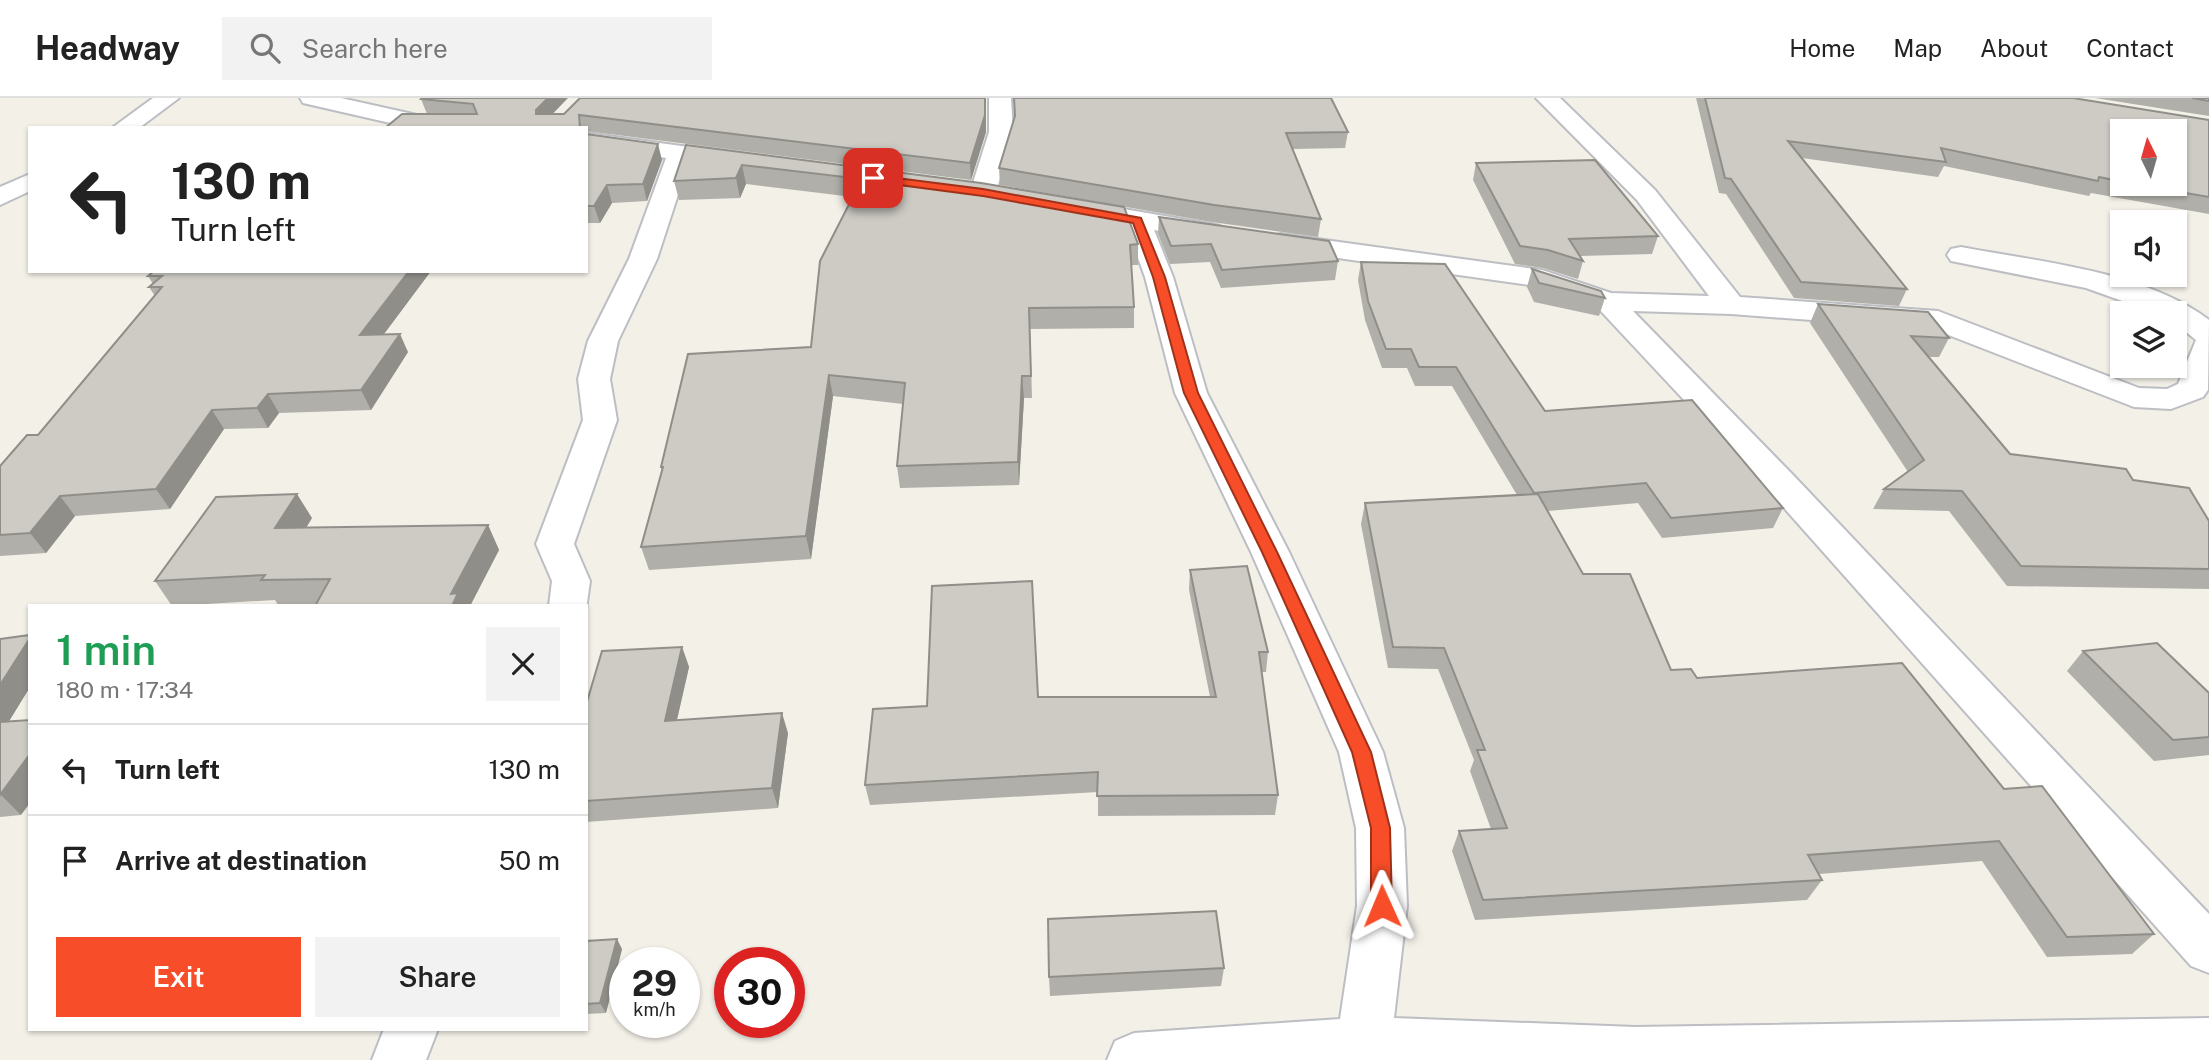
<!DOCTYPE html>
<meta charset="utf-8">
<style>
body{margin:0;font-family:"Public Sans",sans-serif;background:#f2f2f2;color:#222;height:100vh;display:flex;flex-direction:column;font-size:26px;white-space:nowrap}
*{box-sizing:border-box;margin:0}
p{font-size:23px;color:#767676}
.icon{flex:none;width:38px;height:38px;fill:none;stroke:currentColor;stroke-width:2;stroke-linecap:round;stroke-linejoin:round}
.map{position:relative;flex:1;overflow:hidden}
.side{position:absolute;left:28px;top:506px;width:560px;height:427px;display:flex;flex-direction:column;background:#fff;border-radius:0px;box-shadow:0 2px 5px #0004}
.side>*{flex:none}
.banner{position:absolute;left:28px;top:28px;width:560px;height:147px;border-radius:0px;box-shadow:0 2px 5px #0004;background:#fff;color:#222;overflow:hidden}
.needle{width:46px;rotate:355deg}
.buttons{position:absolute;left:2110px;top:21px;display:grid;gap:14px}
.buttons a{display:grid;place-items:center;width:77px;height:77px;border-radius:0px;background:#fff;box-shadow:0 2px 5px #0004;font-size:35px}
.speed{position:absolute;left:609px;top:849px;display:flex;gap:14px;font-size:35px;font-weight:700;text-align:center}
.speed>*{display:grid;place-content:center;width:91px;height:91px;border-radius:50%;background:#fff;box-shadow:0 2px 5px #0004;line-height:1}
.speed small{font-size:18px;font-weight:400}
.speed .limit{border:10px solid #d22;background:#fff;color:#111}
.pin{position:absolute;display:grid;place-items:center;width:60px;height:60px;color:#fff;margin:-30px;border-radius:14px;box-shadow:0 4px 10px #0006}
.me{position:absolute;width:77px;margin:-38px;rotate:359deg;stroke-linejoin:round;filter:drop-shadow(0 0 5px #0008)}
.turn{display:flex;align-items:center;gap:24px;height:147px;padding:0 28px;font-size:32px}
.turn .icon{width:91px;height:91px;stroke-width:2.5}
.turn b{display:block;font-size:49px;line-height:60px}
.round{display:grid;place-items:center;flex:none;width:74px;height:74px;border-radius:0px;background:#f2f2f2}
.overview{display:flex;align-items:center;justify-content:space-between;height:119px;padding:0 28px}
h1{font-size:42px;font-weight:600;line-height:52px;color:#1e9e55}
.action{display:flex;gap:14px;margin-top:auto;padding:14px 28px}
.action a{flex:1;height:80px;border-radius:0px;background:#f74d28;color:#fff;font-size:28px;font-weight:600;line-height:80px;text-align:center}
.action a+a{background:#f2f2f2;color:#222}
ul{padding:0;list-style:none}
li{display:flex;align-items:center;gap:21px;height:91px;padding:0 28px;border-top:2px solid #e0e0e0}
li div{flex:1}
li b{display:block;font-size:26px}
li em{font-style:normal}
header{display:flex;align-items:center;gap:42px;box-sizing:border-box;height:98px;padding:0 35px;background:#fff;border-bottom:2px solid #e0e0e0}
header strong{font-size:33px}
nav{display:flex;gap:38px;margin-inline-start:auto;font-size:24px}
.search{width:490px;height:63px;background:#f2f2f2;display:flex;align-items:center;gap:18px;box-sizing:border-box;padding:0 24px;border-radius:0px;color:#767676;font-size:26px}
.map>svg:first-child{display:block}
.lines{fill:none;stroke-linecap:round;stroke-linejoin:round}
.minor-casing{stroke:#bcbec3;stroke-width:4}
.minor{fill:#fff;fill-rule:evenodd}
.wall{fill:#b0afa9;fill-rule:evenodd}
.shaded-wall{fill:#908e89}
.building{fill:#cdcbc4;stroke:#908e89;stroke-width:2}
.route{fill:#f74d28;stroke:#a1321a;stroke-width:2}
</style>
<header>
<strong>Headway</strong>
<div class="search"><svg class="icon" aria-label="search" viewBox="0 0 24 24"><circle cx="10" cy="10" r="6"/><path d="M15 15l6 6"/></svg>Search here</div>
<nav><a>Home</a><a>Map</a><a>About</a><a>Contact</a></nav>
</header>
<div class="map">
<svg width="2209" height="962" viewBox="0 0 2209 962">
<rect width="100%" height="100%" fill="#f2f0e7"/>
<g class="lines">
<g class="minor-casing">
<g id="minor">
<path d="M153 0H179L139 30H112Z"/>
<path d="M300 0H341L426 19 478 25 481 30H412L303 5Z"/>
<path d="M989 0H1011L1013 34 996 94 992 99 983 102 974 99 970 94 989 34Z"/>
<path d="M1536 0H1560L1655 92 1740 199 1938 213 2139 290 2167 291 2178 286 2196 242 2175 225V215H2156L2086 190 1951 163 1947 157 1951 151 1961 149C2039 164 2145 173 2209 222L2208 292 2203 299 2171 311 2134 309 1933 231 1731 216 1633 213 1793 377 2209 816V875L2191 868 1769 393 1598 210 1537 188 1281 152 1271 150 1268 144 1271 138 1281 136 1542 172 1611 195 1709 198 1637 102Z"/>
<path d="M586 35 733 55 742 57 745 62 742 67 733 69 689 63 657 161 618 243 610 281 617 322 574 446 590 483 586 512V508H549L552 483 536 446 583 322 578 281 588 243 629 161 666 60 586 49Z"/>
<path d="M30 76V93L0 107V89Z"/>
<path d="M1077 103 1211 126 1220 128 1224 134 1220 140 1211 142 1154 132 1173 179 1207 295 1289 454 1383 654 1404 730 1407 808 1394 920 1635 929 2209 920V962H1107L1115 943 1134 935 1340 921 1357 808 1356 730 1339 654 1251 454 1175 295 1145 179 1126 127 1068 116 1064 111 1068 106Z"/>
<path d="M384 931H438L426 962H372Z"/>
</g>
</g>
<use href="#minor" class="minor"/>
</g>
<g class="wall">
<path d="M1331 0 1348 34 1345 50 1293 51 1321 121 1318 139 1212 124 1000 87 999 70Z"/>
<path d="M1696 0H2073L2209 22V116L2091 95 2089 98 1944 68 1938 79 1802 60 1907 191 1899 208 1794 200 1726 96 1719 95ZM2123 33 2175 86H2123Z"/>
<path d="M2095 0H2209V18Z"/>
<path d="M421 1 553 16 986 12V34L971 82 586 33V30H385L427 16Z"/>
<path d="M586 36 662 62 647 103 612 105 600 125H586Z"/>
<path d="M686 47 981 85 1138 146V167H1131L1134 209V230L1030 231 1032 300H1024L1019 387 900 390 897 368 903 306 833 298 811 461 649 472 641 449 662 374 661 369 811 249 853 99 746 86 740 100 679 102 674 83Z"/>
<path d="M1476 65 1658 138 1652 156 1580 158 1583 163 1578 181 1543 170 1515 166 1473 82Z"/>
<path d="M1159 119 1338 163 1335 182 1221 190 1210 164 1170 166 1158 136Z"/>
<path d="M1361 164 1545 313 1783 410 1773 430 1662 440 1638 405 1548 413 1583 476 1671 572 1697 580 2004 691 2154 836 2132 856 2047 859 1982 763 1819 776 1822 782 1807 802 1475 822 1452 753 1459 733 1491 731 1470 673 1474 662 1438 571 1388 570 1361 426 1365 405 1517 397 1452 288H1415L1407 270H1382L1365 222 1358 182Z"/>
<path d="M1532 171 1605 200 1599 218 1534 204 1527 189Z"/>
<path d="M154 173H431L384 236 408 254 371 312 279 315 268 330 224 331 170 411 75 418 46 455 0 458V368L38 337 155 198 149 189 153 186 148 178Z"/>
<path d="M1818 206 1949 240 1939 259H1929L2010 356 2133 382 2209 423V491L2007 488 1949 413 1873 411 1884 391 1908 374 1810 225Z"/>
<path d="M312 420 306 430 488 427 499 452 470 508 278 507 275 502 172 508 155 483Z"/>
<path d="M1190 472 1268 554 1266 574H1261L1278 697 1275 717 1098 718V694L870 707 865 687 927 608 1038 599H1210L1189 492Z"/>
<path d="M30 537V589L9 623 21 717 0 719V541Z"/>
<path d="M682 549 689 569 677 622 788 635 778 710 586 724V607Z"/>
<path d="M2083 553 2209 595V657L2154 663 2067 573Z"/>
<path d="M586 843 622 851 606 915 586 916Z"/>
<path d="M1224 870 1221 888 1050 898 1049 879Z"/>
</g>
<g class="shaded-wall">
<path d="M548 0H568L541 28 536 16V12Z"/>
<path d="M986 0V34L971 82 970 65Z"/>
<path d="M658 46 662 62 647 103 643 86Z"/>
<path d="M742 67 746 86 740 100 736 80Z"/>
<path d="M607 87 612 105 600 125 594 108Z"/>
<path d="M409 173H431L369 256 360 237Z"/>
<path d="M400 236 408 254 371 312 361 292Z"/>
<path d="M829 277 833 298 811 461 806 438Z"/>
<path d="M1022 278 1024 300 1019 387 1018 364Z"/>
<path d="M268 296 279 315 268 330 257 310Z"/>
<path d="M212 312 224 331 170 411 156 391Z"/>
<path d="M297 396 312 420 290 455 275 430Z"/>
<path d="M60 398 75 418 46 455 30 435Z"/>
<path d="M488 427 499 452 470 508H452L451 496Z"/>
<path d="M30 540V589L0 638V587Z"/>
<path d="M682 549 689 569 672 643 665 623Z"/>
<path d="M782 615 788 635 778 710 772 690Z"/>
<path d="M30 656V705L21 717 1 697Z"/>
<path d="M617 841 622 851 606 915 600 905Z"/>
</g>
<g class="building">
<path d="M422 0H548L536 12V16H564L580 0H985V17L970 65 579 17 580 30H385L402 16H477L473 6 421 1Z"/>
<path d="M1014 0H1331L1348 34 1286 35 1321 121 1214 107 999 70 1015 18Z"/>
<path d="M1705 0H2073L2209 22V99L2134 86H2175V33H2123V84L2099 79 2098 83 1941 50 1946 64 1788 43 1907 191 1801 184 1731 81 1725 80Z"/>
<path d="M2192 0H2209V3Z"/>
<path d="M586 36 658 46 643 86 607 87 594 108H586Z"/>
<path d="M686 47 981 85 1124 109 1138 146 1130 147 1134 209 1029 210 1031 278H1022L1018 364 897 368 905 285 829 277 806 438 641 449 663 369H661L688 256 811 249 820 163 862 81 742 67 736 80 674 83Z"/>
<path d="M1595 62 1658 138 1569 141 1583 163 1548 152 1520 148 1476 65Z"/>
<path d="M1159 119 1329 143 1338 163 1222 172 1211 146 1171 148Z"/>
<path d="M1361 164 1445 166 1545 313 1692 302 1783 410 1671 420 1646 385 1534 395 1456 269H1419L1411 251H1386L1368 203Z"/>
<path d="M1532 171 1601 193 1605 200 1539 185Z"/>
<path d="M154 173H409L360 237 400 236 361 292 268 296 257 310 212 312 156 391 60 398 30 435 0 437V368L27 337H38L162 189H149L162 178H148Z"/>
<path d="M1818 206 1928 214 1949 240 1911 238 2010 356 2126 371 2133 382 2189 390 2209 423V471L2021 468 1962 393 1884 391 1924 362Z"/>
<path d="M297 396 275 430 488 427 451 496 458 495 452 508H315L330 481 261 482 265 477 155 483 216 399Z"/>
<path d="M1538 396 1583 476H1630L1671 572 1691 571 1697 580 1902 565 2004 691 2042 688 2154 836 2067 839 1999 743 1808 757 1822 782 1483 802 1459 733 1507 730 1477 652H1485L1444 550 1393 549 1365 405Z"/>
<path d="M1247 468 1268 554H1259L1278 697 1097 698 1098 674 865 687 873 611 927 608 932 488 1032 483 1038 599H1216L1190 472Z"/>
<path d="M30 537V540L0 587V541Z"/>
<path d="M2157 545 2209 595V639L2173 642 2083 553Z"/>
<path d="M682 549 665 623 782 615 772 690 586 703V607L602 553Z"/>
<path d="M30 622V656L0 697V624Z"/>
<path d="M1216 813 1224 870 1049 879 1048 821Z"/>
<path d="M617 841 600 905 586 906V843Z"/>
</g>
<path class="route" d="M873 77 983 91 1141 120 1165 179 1198 295 1277 454 1371 654 1390 730 1392 808 1389 814 1382 817 1374 814 1371 808V730L1352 654 1262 454 1184 295 1153 179 1133 125 983 98 869 83 868 80Z"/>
</svg>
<div class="buttons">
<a><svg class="needle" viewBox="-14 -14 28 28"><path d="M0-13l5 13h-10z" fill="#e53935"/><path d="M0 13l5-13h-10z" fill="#767676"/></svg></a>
<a><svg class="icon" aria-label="sound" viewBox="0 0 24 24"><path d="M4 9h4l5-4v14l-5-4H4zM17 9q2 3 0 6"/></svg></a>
<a><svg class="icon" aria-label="layers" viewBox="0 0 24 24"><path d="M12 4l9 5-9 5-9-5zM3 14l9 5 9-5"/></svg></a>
</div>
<div class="speed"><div>29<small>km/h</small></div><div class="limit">30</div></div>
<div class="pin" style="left:873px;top:80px;background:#d93025"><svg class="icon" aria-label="arrive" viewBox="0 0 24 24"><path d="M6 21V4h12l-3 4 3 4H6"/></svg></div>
<svg class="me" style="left:1382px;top:808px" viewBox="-20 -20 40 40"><path d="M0-17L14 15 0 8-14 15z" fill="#f74d28" stroke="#fff" stroke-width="4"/></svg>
<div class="banner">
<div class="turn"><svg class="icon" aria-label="left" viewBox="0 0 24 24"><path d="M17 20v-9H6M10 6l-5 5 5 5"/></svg><div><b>130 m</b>Turn left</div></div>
</div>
<section class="side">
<div class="overview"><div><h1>1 min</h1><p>180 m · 17:34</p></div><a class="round"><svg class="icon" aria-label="close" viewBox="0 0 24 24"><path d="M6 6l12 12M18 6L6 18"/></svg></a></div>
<ul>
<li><svg class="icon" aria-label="left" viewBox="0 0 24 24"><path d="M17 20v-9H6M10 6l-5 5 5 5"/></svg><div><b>Turn left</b></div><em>130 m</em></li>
<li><svg class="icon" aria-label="arrive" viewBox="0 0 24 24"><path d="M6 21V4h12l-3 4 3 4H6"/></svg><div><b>Arrive at destination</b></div><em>50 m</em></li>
</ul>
<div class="action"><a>Exit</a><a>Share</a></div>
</section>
</div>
